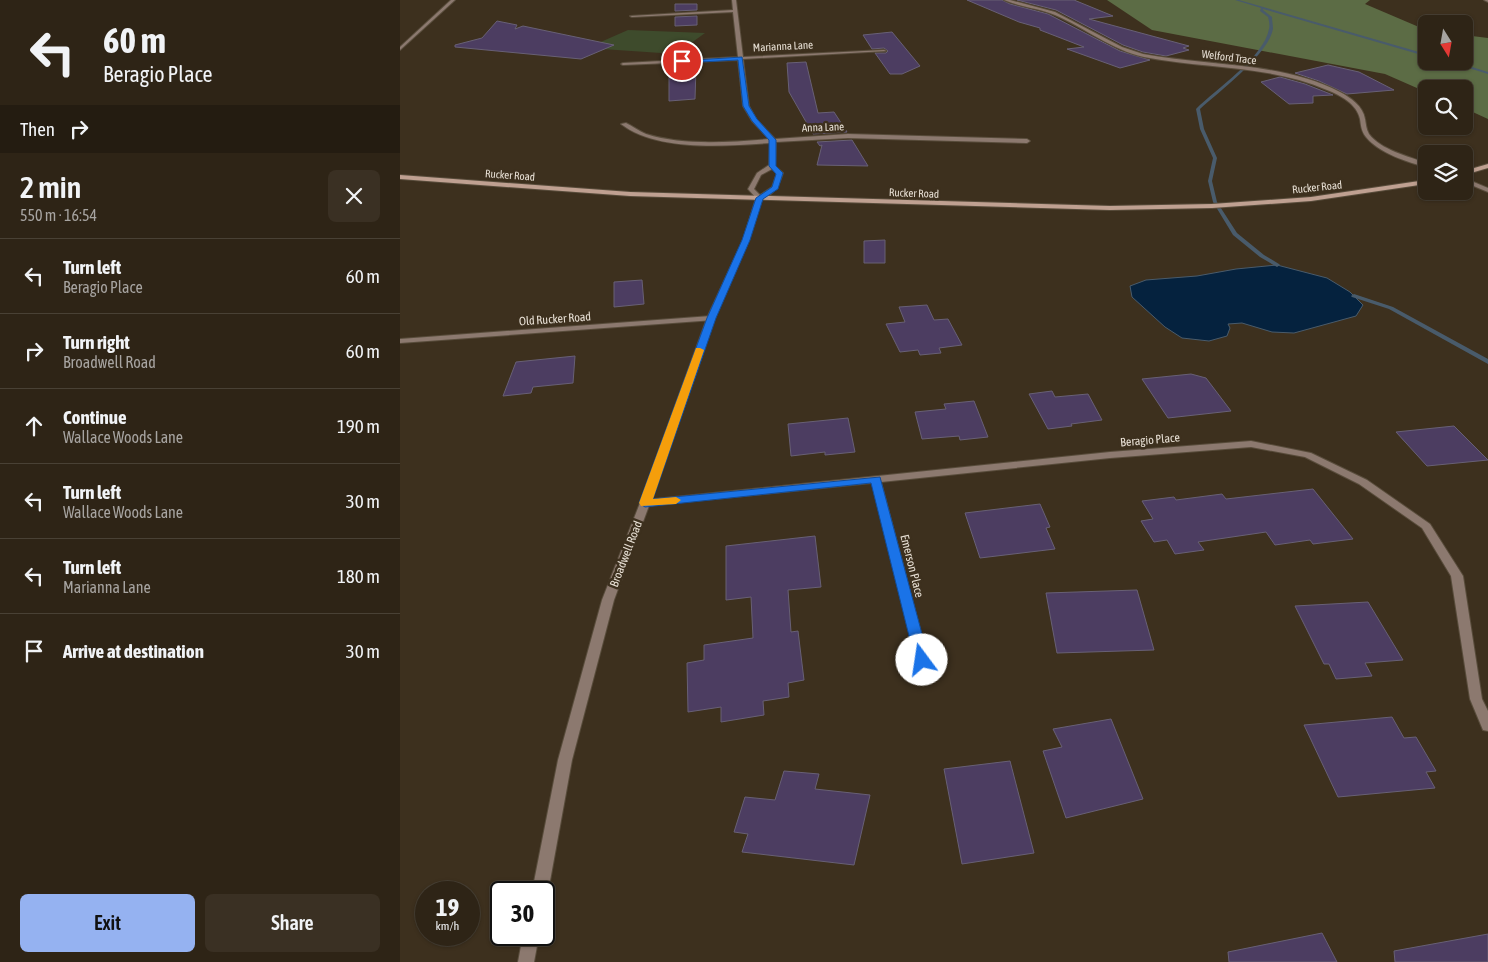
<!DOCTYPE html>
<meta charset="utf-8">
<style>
body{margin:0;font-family:"Asap Condensed",sans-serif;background:#3a3023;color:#f1f3f6;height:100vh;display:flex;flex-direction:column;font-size:19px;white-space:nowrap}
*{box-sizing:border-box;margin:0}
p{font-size:16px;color:#a7a4a1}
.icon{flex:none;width:28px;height:28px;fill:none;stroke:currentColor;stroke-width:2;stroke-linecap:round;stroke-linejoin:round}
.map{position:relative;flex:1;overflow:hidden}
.panel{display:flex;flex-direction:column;background:#2e2416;width:400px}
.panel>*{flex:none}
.guide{background:#2e2416;color:#f1f3f6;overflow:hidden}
.needle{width:32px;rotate:169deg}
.controls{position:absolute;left:1018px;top:15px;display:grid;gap:10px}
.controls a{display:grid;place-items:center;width:55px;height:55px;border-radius:8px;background:#2e2416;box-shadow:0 1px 4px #0004,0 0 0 1px #494135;font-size:25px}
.speed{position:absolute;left:15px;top:881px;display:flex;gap:10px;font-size:25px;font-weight:700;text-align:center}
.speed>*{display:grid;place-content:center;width:65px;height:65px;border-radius:50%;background:#2e2416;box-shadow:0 1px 4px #0004,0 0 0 1px #494135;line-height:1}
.speed small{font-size:12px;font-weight:400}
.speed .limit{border:2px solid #111;border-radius:8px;background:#fff;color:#111}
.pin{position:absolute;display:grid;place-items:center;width:42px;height:42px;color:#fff;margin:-21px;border:2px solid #fff;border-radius:50%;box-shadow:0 1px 5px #0007}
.me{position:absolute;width:55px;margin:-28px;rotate:346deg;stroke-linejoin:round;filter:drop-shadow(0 0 4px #0008)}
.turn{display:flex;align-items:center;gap:18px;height:105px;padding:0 20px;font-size:22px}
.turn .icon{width:65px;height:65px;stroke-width:2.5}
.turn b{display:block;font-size:35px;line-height:42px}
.then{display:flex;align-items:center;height:48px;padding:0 20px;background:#0003;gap:10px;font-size:19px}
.round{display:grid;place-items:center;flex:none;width:52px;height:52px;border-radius:8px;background:#3a3023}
.overview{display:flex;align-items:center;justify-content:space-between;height:85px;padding:0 20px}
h1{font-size:30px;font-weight:600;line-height:38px}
.action{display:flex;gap:10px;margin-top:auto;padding:10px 20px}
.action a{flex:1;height:58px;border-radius:8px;background:#95b2f1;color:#111;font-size:20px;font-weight:600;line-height:58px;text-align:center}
.action a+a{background:#3a3023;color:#f1f3f6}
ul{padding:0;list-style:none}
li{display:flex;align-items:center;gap:15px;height:75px;padding:0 20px;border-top:1px solid #494135}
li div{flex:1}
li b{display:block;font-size:19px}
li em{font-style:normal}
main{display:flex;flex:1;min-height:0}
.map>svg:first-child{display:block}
.green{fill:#3e4b2c}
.forest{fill:#5c6c45}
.water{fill:#05223e;stroke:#495b6b}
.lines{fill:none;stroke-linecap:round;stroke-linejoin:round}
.stream{fill:#495b6b;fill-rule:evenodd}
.building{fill:#4c3d61;stroke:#686075}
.service-casing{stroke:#584c3b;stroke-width:2}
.minor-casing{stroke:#584c3b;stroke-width:2}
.tertiary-casing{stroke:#584c3b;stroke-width:2}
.secondary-casing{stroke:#584c3b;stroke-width:2}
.service{fill:#8c796f;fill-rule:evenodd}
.minor{fill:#8c796f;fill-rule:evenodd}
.tertiary{fill:#8c796f;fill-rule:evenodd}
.secondary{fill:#bfa091;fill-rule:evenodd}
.route{fill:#1a73e8;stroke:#114b97}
.slow{fill:#f59e0b}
.labels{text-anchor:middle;stroke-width:5;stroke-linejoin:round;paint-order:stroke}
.far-street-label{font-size:11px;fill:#e7dfd4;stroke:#3d301e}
.street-label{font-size:12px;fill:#e7dfd4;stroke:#3d301e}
</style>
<main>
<section class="panel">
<div class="guide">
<div class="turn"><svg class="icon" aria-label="left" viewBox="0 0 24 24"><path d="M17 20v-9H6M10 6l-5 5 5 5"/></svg><div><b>60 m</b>Beragio Place</div></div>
<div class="then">Then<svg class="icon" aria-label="right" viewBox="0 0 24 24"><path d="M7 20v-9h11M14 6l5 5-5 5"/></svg></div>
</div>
<div class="overview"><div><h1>2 min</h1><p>550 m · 16:54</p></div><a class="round"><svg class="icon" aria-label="close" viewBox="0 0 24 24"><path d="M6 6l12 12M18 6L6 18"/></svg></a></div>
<ul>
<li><svg class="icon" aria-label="left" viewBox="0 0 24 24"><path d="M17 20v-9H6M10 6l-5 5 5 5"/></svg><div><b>Turn left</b><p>Beragio Place</p></div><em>60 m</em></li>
<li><svg class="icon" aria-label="right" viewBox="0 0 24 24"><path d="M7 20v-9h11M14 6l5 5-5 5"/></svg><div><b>Turn right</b><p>Broadwell Road</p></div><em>60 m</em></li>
<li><svg class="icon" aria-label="ahead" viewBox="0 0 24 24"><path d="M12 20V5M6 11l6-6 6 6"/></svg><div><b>Continue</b><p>Wallace Woods Lane</p></div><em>190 m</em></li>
<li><svg class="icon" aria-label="left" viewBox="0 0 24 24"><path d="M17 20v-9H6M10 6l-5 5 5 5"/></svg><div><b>Turn left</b><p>Wallace Woods Lane</p></div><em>30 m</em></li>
<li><svg class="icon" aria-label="left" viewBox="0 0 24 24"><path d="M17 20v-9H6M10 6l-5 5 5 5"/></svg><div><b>Turn left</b><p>Marianna Lane</p></div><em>180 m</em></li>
<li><svg class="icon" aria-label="arrive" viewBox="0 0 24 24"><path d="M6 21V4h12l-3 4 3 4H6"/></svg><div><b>Arrive at destination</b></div><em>30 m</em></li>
</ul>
<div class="action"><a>Exit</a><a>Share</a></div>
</section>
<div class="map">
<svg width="1088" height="962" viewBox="0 0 1088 962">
<rect width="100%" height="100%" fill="#3d301e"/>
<path class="green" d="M228 30 305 33 276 54 187 48Z"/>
<path class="forest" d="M707 0H970L965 4 1026 30V61H1064V35L1088 38V119L1064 108V89H1026V92L985 74 752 30Z"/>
<path class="water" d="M877 265 927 278 950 292 963 305 956 316 894 333 872 332 842 323 828 324 830 328 827 336 809 341 782 338 765 327 732 297 730 286 746 280 797 276 836 269Z"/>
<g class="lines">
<g class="stream">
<path d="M835 0H839L1026 54V56H1025L863 9V10L872 17C872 21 873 25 873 29 868 55 820 91 800 109L804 129 817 158 812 181 817 202 837 233 864 255 879 264 880 265 877 267 860 257 833 235 813 202 808 181 813 158 800 129 796 109C816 89 864 57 869 29 870 25 869 21 868 17L860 11 861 8Z"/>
<path d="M1046 61H1053L1088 72V74Z"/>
<path d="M954 294 993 307 1088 359V364L989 309 952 297 951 296Z"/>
</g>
</g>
<g class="building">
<path d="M567 0H602L610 4 648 14 720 51 750 60 720 68 667 49 684 47 640 30V28L619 22Z"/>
<path d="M617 0H674L713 16 689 19 789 46 783 48 789 50 766 56 743 52 723 45 656 10Z"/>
<path d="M275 4H297V10L275 11Z"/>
<path d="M297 16V25L275 26V17Z"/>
<path d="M97 21 117 25 115 29 123 26 214 45 181 59 55 47V45L82 38Z"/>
<path d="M492 32 520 66 502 74H490L475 53H486L488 51 484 48 472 49 463 35Z"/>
<path d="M406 62 418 113 434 112 447 132 413 134 389 92 387 63Z"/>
<path d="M928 65 959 72 994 90 947 94 919 81 895 73Z"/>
<path d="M296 68 295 99 269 101V70Z"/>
<path d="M880 77 905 84 933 95 913 96V103L889 104 861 82Z"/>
<path d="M452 140 468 166 417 165 422 145 420 146 417 142Z"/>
<path d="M485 240V263H464V241Z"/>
<path d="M242 280 244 304 214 307V282Z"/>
<path d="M527 305 534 320 548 319 562 345 539 348 541 353 520 355 518 350 500 352 486 324 505 322 499 307Z"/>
<path d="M175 356 173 383 133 387 131 393 103 396 116 362Z"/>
<path d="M791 374 806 378 831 411 768 418 742 379Z"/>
<path d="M652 391 655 397 688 394 702 420 671 424 672 426 648 429 629 394Z"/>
<path d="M574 401 588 437 560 440 559 436 522 439 515 412 546 409 544 404Z"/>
<path d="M448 418 455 452 425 455V452L391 456 388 424Z"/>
<path d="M1054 426 1088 460 1027 466 996 432Z"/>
<path d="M913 489 953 539 913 544 910 540 875 545 866 532 798 542 804 550 775 554 767 540 754 542 741 521 753 519 742 501 774 497 776 500 822 494 826 499Z"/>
<path d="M640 504 650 527 646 528 655 549 580 558 565 513Z"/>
<path d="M415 536 421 587 388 590 391 632 398 631 404 680 388 683 389 697 363 701 364 715 321 722V707L288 712 287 663 304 660V645L353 638 351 597 326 600V546Z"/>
<path d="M737 590 754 650 657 653 646 593Z"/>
<path d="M968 602 1003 660 965 663 972 676 936 679 929 664H924L895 606Z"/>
<path d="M992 717 1004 738 1016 737 1036 771 1026 772 1035 788 938 797 904 725Z"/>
<path d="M711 719 743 799 666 818 643 751 662 747 653 729Z"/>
<path d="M610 761 634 853 562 864 544 769Z"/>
<path d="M384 771 419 774 415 789 470 795 454 865 342 852 348 834 334 832 345 797 375 800Z"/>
<path d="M922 933 937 962H829L828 952Z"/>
<path d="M1088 934V962H995L994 951Z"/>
</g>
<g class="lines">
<g class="service-casing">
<path id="service" d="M1084 0H1088V2Z"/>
</g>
<g class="minor-casing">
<g id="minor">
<path d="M51 0H55L0 50V47Z"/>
<path d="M332 0H336L343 57 484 50 486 51 343 59 349 106 356 119 375 139 448 134 627 139 630 141 627 143 448 138 376 142 375 166 383 173C379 186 372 199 357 199L348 189 357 173 369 165 370 143C326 146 257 152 221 124L226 123C232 126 239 131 246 134 284 146 330 142 369 139L352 121 343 106 338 60 223 65 221 64 223 63 338 57 333 12 232 17 230 16 333 10ZM372 169 377 173 372 187 360 195 354 189 361 175Z"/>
<path d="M604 0H610L655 12 722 47 743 54C806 66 883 62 940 92 951 98 963 106 965 119 966 124 966 129 969 134 981 150 1008 156 1026 163V167C1007 162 979 153 966 137 961 131 961 125 960 119 957 104 940 95 927 90 870 65 805 69 744 57 712 50 685 28 655 15 639 8 620 7 604 0Z"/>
<path d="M1064 178 1088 188V192L1064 182Z"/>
<path d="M311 316 315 318 314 320 0 343V339Z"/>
<path d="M851 441 911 453 967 480 1030 524 1063 576 1082 699 1088 711V731L1083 730 1070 699 1051 576 1022 528 959 484 905 457 851 447 710 458 481 482 528 660 526 663 522 665 518 663 516 660 472 483 245 506 240 503 245 500 710 452Z"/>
</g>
</g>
<g class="tertiary-casing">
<g id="tertiary">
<path d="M359 196 362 198 349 240 315 318 250 503 214 600 172 760 148 892 144 898V892H132L158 760 202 600 240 503 307 318 343 240 356 198Z"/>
<path d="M123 935H139L134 962H118Z"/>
</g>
</g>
<g class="secondary-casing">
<g id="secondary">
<path d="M1088 164V168L1064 175V171Z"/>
<path d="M0 175 230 192 710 206 812 204 911 197 1026 180V184L911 201 812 208 710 210 230 196 0 179Z"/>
</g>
</g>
<use href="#service" class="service"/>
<use href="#minor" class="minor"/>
<use href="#tertiary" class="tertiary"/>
<use href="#secondary" class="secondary"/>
</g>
<path class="route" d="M342 57 349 106 357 119 376 140V166L383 173 378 189 363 199 350 240 316 318 253 499 480 477 529 660 527 663 522 665 517 663 515 660 471 483 245 507 239 503 307 318 342 240 356 198 372 187 376 174 369 166V140L352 121 343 106 338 60 282 63 279 61Z"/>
<path class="slow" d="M296 348H300L304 350 253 499 276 497 281 500 276 504 241 506 239 503Z"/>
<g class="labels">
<g class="far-street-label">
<text transform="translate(383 46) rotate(-3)" y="4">Marianna Lane</text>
<text transform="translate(829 57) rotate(7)" y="4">Welford Trace</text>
<text transform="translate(423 127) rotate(-2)" y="4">Anna Lane</text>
<text transform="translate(110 175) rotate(4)" y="4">Rucker Road</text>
<text transform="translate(917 187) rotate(-6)" y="4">Rucker Road</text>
<text transform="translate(514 193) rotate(2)" y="4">Rucker Road</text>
</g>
<g class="street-label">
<text transform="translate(155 319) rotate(-4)" y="4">Old Rucker Road</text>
<text transform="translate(750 440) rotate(-5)" y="4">Beragio Place</text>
<text transform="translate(226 554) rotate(-69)" y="4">Broadwell Road</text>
<text transform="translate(512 566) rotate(76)" y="4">Emerson Place</text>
</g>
</g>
</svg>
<div class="controls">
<a><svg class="needle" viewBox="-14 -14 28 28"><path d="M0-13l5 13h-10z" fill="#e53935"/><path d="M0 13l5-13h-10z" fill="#a7a4a1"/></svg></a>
<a><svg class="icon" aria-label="search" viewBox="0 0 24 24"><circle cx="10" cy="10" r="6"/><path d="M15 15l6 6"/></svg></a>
<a><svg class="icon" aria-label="layers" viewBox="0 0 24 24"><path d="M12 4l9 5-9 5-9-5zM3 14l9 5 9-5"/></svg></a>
</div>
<div class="speed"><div>19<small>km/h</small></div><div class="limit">30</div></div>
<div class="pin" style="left:282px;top:61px;background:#d93025"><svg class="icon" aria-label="arrive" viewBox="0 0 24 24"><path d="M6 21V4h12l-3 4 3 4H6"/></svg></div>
<svg class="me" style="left:522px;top:660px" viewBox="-20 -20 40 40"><circle r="19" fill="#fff"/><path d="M0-13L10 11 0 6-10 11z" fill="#1a73e8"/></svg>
</div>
</main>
